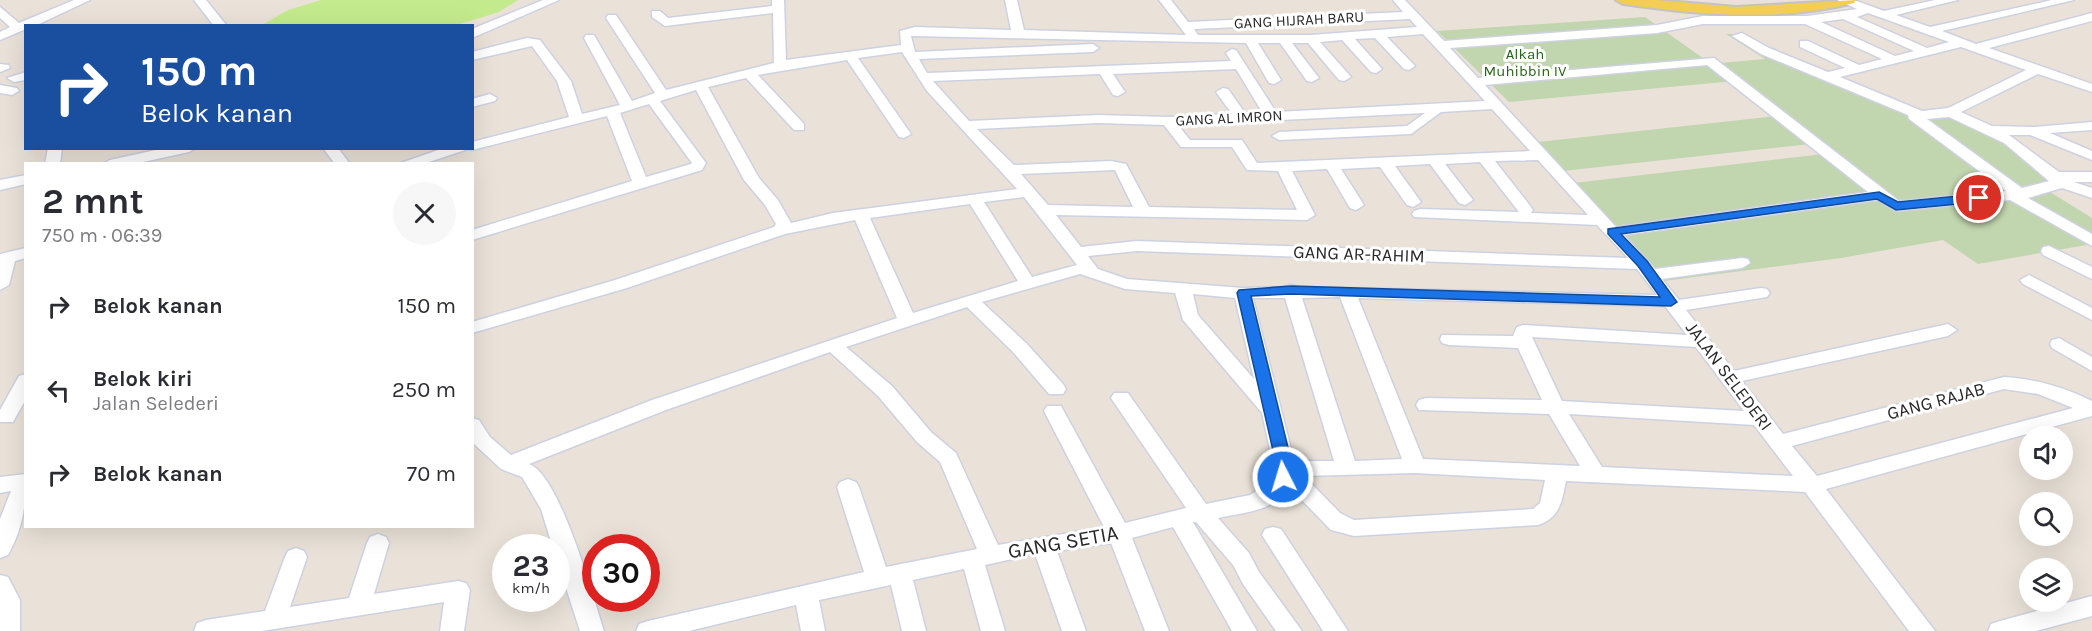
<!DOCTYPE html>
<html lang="id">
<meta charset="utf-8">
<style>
body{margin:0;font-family:Karla,sans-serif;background:#f7f7f7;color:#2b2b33;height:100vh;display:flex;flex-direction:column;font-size:22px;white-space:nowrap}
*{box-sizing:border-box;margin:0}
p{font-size:20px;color:#7c7c81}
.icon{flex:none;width:33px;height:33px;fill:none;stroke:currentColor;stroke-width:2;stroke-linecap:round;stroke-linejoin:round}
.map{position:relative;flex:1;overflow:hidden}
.details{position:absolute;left:24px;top:162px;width:450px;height:366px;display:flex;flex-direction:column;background:#fff;border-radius:0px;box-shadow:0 6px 24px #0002}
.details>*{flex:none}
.guide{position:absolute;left:24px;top:24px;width:450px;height:126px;border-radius:0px;box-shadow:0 6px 24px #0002;background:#1a4fa0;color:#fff;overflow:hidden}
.fabs{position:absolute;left:2019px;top:426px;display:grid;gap:12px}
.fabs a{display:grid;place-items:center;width:54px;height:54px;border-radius:50%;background:#fff;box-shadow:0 6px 24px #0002;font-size:30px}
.speed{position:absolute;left:492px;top:534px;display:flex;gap:12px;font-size:30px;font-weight:700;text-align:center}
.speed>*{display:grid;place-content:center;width:78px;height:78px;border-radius:50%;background:#fff;box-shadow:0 6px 24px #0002;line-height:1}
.speed small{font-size:15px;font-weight:400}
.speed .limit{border:9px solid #d22;background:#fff;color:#111}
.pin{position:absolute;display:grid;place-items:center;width:51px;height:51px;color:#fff;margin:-26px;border:3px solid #fff;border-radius:50%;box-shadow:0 2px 6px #0007}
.me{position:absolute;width:66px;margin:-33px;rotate:355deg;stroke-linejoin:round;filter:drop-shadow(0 0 4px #0008)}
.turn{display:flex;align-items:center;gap:21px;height:126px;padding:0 18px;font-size:27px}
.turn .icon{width:78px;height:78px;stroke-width:2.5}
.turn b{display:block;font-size:42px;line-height:51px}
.round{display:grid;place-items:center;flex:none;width:63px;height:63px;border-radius:32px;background:#f7f7f7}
.summary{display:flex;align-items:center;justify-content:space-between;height:102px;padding:0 18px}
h1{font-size:36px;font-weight:700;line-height:45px}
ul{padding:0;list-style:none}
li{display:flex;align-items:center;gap:18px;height:84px;padding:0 18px}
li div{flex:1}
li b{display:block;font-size:22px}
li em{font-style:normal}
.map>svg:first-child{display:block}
.cemetery{fill:#c1d5ae}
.pitch{fill:#c3eb8d}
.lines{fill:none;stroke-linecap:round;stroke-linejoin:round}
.minor-casing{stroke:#cdd1e1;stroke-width:3}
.major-casing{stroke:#c3c3c3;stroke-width:4}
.minor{fill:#fff;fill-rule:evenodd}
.major{fill:#f3cd54;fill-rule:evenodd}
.route{fill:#1a73e8;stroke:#114b97;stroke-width:1.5}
.labels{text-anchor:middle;stroke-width:6;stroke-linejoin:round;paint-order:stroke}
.far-street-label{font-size:15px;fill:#272727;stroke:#fff}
.far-park-label{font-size:15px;fill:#276417;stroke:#fff}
.street-label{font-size:18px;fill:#272727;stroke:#fff}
.near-street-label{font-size:21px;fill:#272727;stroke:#fff}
</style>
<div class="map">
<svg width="2092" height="631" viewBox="0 0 2092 631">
<rect width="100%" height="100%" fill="#eae2d8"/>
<g class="cemetery">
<path d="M1645 17 1735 81 1509 102 1437 31Z"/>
<path d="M1726 34H1739L1824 72 1908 116 1951 113 1972 121 2053 179 2052 182 1896 203 1720 63 1765 59Z"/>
<path d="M1777 116 1810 144 1563 171 1538 142Z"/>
<path d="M1824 154 1902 210 2050 192 2092 218V244L1978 264 1943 240 1841 258 1664 281 1574 183Z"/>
</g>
<path class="pitch" d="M321 0H518L499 12 457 25H262L288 10Z"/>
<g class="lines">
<g class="minor-casing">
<g id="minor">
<path d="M74 0H90L35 26H26V29L0 40V32L10 27 0 18V7L19 23Z"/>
<path d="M194 0H206L227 26H214Z"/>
<path d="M543 0H559L472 38V29Z"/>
<path d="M772 0H784L786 60 901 45 900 31 915 27 1011 30 1005 0H1017L1024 30 1186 35 1159 0H1171L1188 22 1403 12 1393 0H1405L1444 41 1657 25 1703 16H1807L1857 9 1837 0H1854L1884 11 1935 0H1958L1896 15 1930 27 2052 0H2074L1942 31 1976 44 2092 13V21L1989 48 2092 84V92L2038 74 1961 112 1992 126 2035 127 2092 122V130L2050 133 2092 151V160L2030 135H2009L2059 172H2092V182H2074L2092 188V198L2062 188 2028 198 2092 234V246L2010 200 1896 211 1878 200 1624 235 1655 269 1742 258 1748 259 1750 263 1742 268 1662 279 1679 300 1761 288 1767 289 1770 293 1767 297 1686 310 1734 371 1948 324 1957 330 1948 336 1742 381 1783 434 2004 377C2035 379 2064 387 2092 401V416L1826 489 1935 631H1909L1805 492 1566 481C1562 501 1560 518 1538 525L1354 536 1331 530 1289 487C1277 511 1241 513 1218 518L1249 553 1259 572 1302 631H1276L1243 584 1233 565 1196 522H1193L1257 631H1232L1173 527 1132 538 1169 631H1145L1111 543 1057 551 1086 631H1062L1035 554 985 565 1005 631H981L964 569 913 580 926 631H902L891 585 819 600 825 631H801L796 605 689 631H636L639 624 648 621 864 572 837 487 840 482 848 479 856 482 859 487 886 567 977 549 940 462 917 442 878 396 830 352 666 410 529 464C560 475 593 597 604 631H580L556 557V548H553L541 509 522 477 501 469 472 442V418L479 420 490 437 511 455 652 400 897 318 855 220 785 234 627 288 472 333V322L615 280 774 227 776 224 765 205 744 180 696 90 660 101 706 163 702 170 472 240V230L632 181 607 116 472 150 468 149 423 164H398L444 148H472V142L569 117 557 81 532 46 472 60V52L527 38 540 40 571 81 582 114 620 105 584 38 586 35H594L632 101 655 93 606 18 608 15H616L666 90 774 63 773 13 665 26 652 17V11H660L668 18 772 6ZM1868 13 1949 42 1927 48 1857 17ZM1410 19 1417 27 1311 35H1198L1194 29ZM1843 19 1914 51 1895 56 1821 22ZM1703 24H1805L1882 59 1859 65 1808 41H1800V47L1845 68 1828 72 1769 48 1742 33 1732 36 1761 54 1908 115 1909 119 2006 191 1899 201 1714 58 1478 78 1450 48 1657 33ZM1423 34 1485 101 1276 112 1236 50 1232 49 1226 53 1231 61 927 73 919 59 1093 52 1099 48 1093 44 915 52 911 36 1246 43 1269 83 1274 84 1281 80 1258 43H1280L1307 81 1312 82 1319 78 1292 43H1308L1339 80 1344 81 1351 77 1320 42 1342 40 1371 72 1376 73 1382 69 1355 39 1375 38 1404 69 1409 70 1415 66 1387 37ZM1961 47 2026 70 1948 108 1922 111 1840 77ZM902 52 927 91 1017 189 833 213 791 223 778 200 759 178 708 87 746 78 794 130H804V124L758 75 847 60 899 137 904 138 911 134 858 58ZM1707 65 1868 192 1616 227 1485 85ZM1236 69 1262 112 1245 113 1228 89 1223 88 1216 92 1232 114 1168 117 1098 115 969 121 933 81 1100 74 1113 95 1118 96 1125 92 1113 74ZM649 104 692 163 691 164 646 177 620 113ZM1492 109 1530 151 1257 163 1242 140H1190L1178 125 1425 113 1407 126 1279 132 1272 136 1279 140 1411 134 1441 112ZM1949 117 2004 143 2049 181 2022 188 1927 119ZM1098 123 1164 125 1181 147H1232L1247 170 1278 171 1297 210 1149 207 1126 164 1111 161 1014 165 977 129ZM1538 160 1588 215 1531 213 1533 210 1531 207 1495 161ZM1480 162 1519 212 1420 209 1414 211 1412 214 1414 217 1597 225 1628 258 1137 241 1081 247 1056 215 1307 220 1315 215 1292 171 1327 169 1350 208 1356 210 1364 205 1341 169 1380 167 1407 205 1413 207 1421 202 1395 166 1430 164 1459 203 1465 205 1473 200 1445 164ZM1115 170 1133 207 1048 205 1021 174ZM1024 197 1077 265 1032 277 984 202ZM970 204 1018 281 913 313 870 218ZM1137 251 1637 269 1657 295 1298 287 1291 285 1284 287 1243 288 1127 279 1098 269 1088 256ZM1080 274 1125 289 1175 293 1183 320 1262 413 1274 468 1269 483 1250 495 1206 504 1128 393H1114L1111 398 1186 508 1125 523 1061 406H1047L1044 411 1104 527 998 545 956 453 931 432 892 386 846 347 967 307 1013 352 1049 394H1063L1066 389 1063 384 1027 344 982 302ZM1193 294 1235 298 1254 379 1198 315ZM1340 297 1402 459 1355 461 1302 298ZM1253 298H1285L1334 461H1294ZM1358 298 1665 306 1687 335 1523 325 1517 327 1513 336 1442 335 1440 339 1442 343 1449 345 1518 348 1542 400 1426 398 1419 400 1416 405 1419 410 1549 414 1580 466 1423 459ZM1532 337 1696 347 1744 411 1562 401ZM2004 389 2038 394 2073 408 1817 476 1792 446ZM1569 414 1754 425 1793 476 1602 467ZM1415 473 1545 480 1540 503 1533 509 1354 520 1340 513 1304 476Z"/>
<path d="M0 64 9 65 10 68 0 72Z"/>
<path d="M26 72V80L14 82 7 78Z"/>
<path d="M0 85 17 88 19 91 12 95 0 93Z"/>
<path d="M490 94 497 98 495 101 472 107V99Z"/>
<path d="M48 148H62L60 164H45Z"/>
<path d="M165 148H196L189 152 134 164H103L110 160Z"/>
<path d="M323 148H338L350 164H335Z"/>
<path d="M26 175V184L0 190V180Z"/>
<path d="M2049 246 2092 267V279L2043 255 2041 251 2043 247Z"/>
<path d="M26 248V258L15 261 9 285 0 290V254Z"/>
<path d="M2029 275 2092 308V320L2023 284 2020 280Z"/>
<path d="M2059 338 2092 357V371L2052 348 2050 344 2052 340Z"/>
<path d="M26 374V399L13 422H0V410L19 376Z"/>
<path d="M26 474C26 505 23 528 8 555L0 558V519L11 491 0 493V477Z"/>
<path d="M1273 527 1281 529 1348 631H1323L1262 535 1265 529Z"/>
<path d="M378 534 386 537 389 543 374 594 458 581 466 583 470 590 464 631H440L444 602 262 631H194L197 623 206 620 265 611 285 557 288 551 296 548 304 551 307 557 290 607 349 598 367 543 370 537Z"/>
<path d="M0 575 8 577 20 600V631H0Z"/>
<path d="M2092 596V616L2036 631H1988L1991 624 2000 621Z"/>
</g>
</g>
<g class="major-casing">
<path id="major" d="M1616 0H1656L1736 7 1856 0 1854 3C1777 22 1701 15 1623 4Z"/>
</g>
<use href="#minor" class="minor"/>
<use href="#major" class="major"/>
</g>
<path class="route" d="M1879 192 1898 202 1979 194 1985 198 1979 202 1896 210 1877 199 1621 234 1647 261 1677 302 1671 306 1291 294 1251 296 1293 468 1289 481H1277L1275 477 1277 468 1237 293 1239 290 1291 286 1660 297 1638 266 1608 234V229Z"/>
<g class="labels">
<g class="far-street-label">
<text transform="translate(1299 20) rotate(-3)" y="5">GANG HIJRAH BARU</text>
<text transform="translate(1229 118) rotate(-3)" y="5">GANG AL IMRON</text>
</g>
<g class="far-park-label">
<text x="1525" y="59">Alkah<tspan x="1525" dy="17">Muhibbin IV</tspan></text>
</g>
<g class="street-label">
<text transform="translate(1359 254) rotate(2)" y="6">GANG AR-RAHIM</text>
<text transform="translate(1729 376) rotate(53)" y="6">JALAN SELEDERI</text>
<text transform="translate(1936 401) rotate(-15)" y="6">GANG RAJAB</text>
</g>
<g class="near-street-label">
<text transform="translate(1063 542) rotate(-10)" y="7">GANG SETIA</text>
</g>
</g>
</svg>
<div class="fabs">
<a><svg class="icon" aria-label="sound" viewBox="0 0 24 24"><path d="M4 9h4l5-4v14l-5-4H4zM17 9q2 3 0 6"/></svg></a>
<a><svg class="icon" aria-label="search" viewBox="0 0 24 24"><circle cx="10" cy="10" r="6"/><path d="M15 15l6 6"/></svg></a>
<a><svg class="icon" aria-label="layers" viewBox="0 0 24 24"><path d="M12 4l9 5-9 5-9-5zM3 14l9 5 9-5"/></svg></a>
</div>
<div class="speed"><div>23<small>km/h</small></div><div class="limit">30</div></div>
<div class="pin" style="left:1979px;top:198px;background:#d93025"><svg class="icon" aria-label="arrive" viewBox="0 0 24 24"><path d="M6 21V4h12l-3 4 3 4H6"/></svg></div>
<svg class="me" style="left:1283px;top:477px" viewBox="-20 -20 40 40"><circle r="17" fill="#1a73e8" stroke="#fff" stroke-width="3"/><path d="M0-11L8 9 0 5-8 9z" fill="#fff"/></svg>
<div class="guide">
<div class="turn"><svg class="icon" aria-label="right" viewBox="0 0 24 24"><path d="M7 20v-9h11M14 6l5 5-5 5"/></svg><div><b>150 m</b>Belok kanan</div></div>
</div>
<section class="details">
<div class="summary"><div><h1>2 mnt</h1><p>750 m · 06:39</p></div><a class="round"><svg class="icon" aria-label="close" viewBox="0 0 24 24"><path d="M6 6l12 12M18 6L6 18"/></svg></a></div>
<ul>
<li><svg class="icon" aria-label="right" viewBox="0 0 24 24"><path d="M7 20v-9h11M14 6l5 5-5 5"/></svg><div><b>Belok kanan</b></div><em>150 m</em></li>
<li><svg class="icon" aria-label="left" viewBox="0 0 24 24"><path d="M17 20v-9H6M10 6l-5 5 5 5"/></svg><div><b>Belok kiri</b><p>Jalan Selederi</p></div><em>250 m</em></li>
<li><svg class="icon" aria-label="right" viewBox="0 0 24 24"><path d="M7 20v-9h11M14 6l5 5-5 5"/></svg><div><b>Belok kanan</b></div><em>70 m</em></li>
</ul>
</section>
</div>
